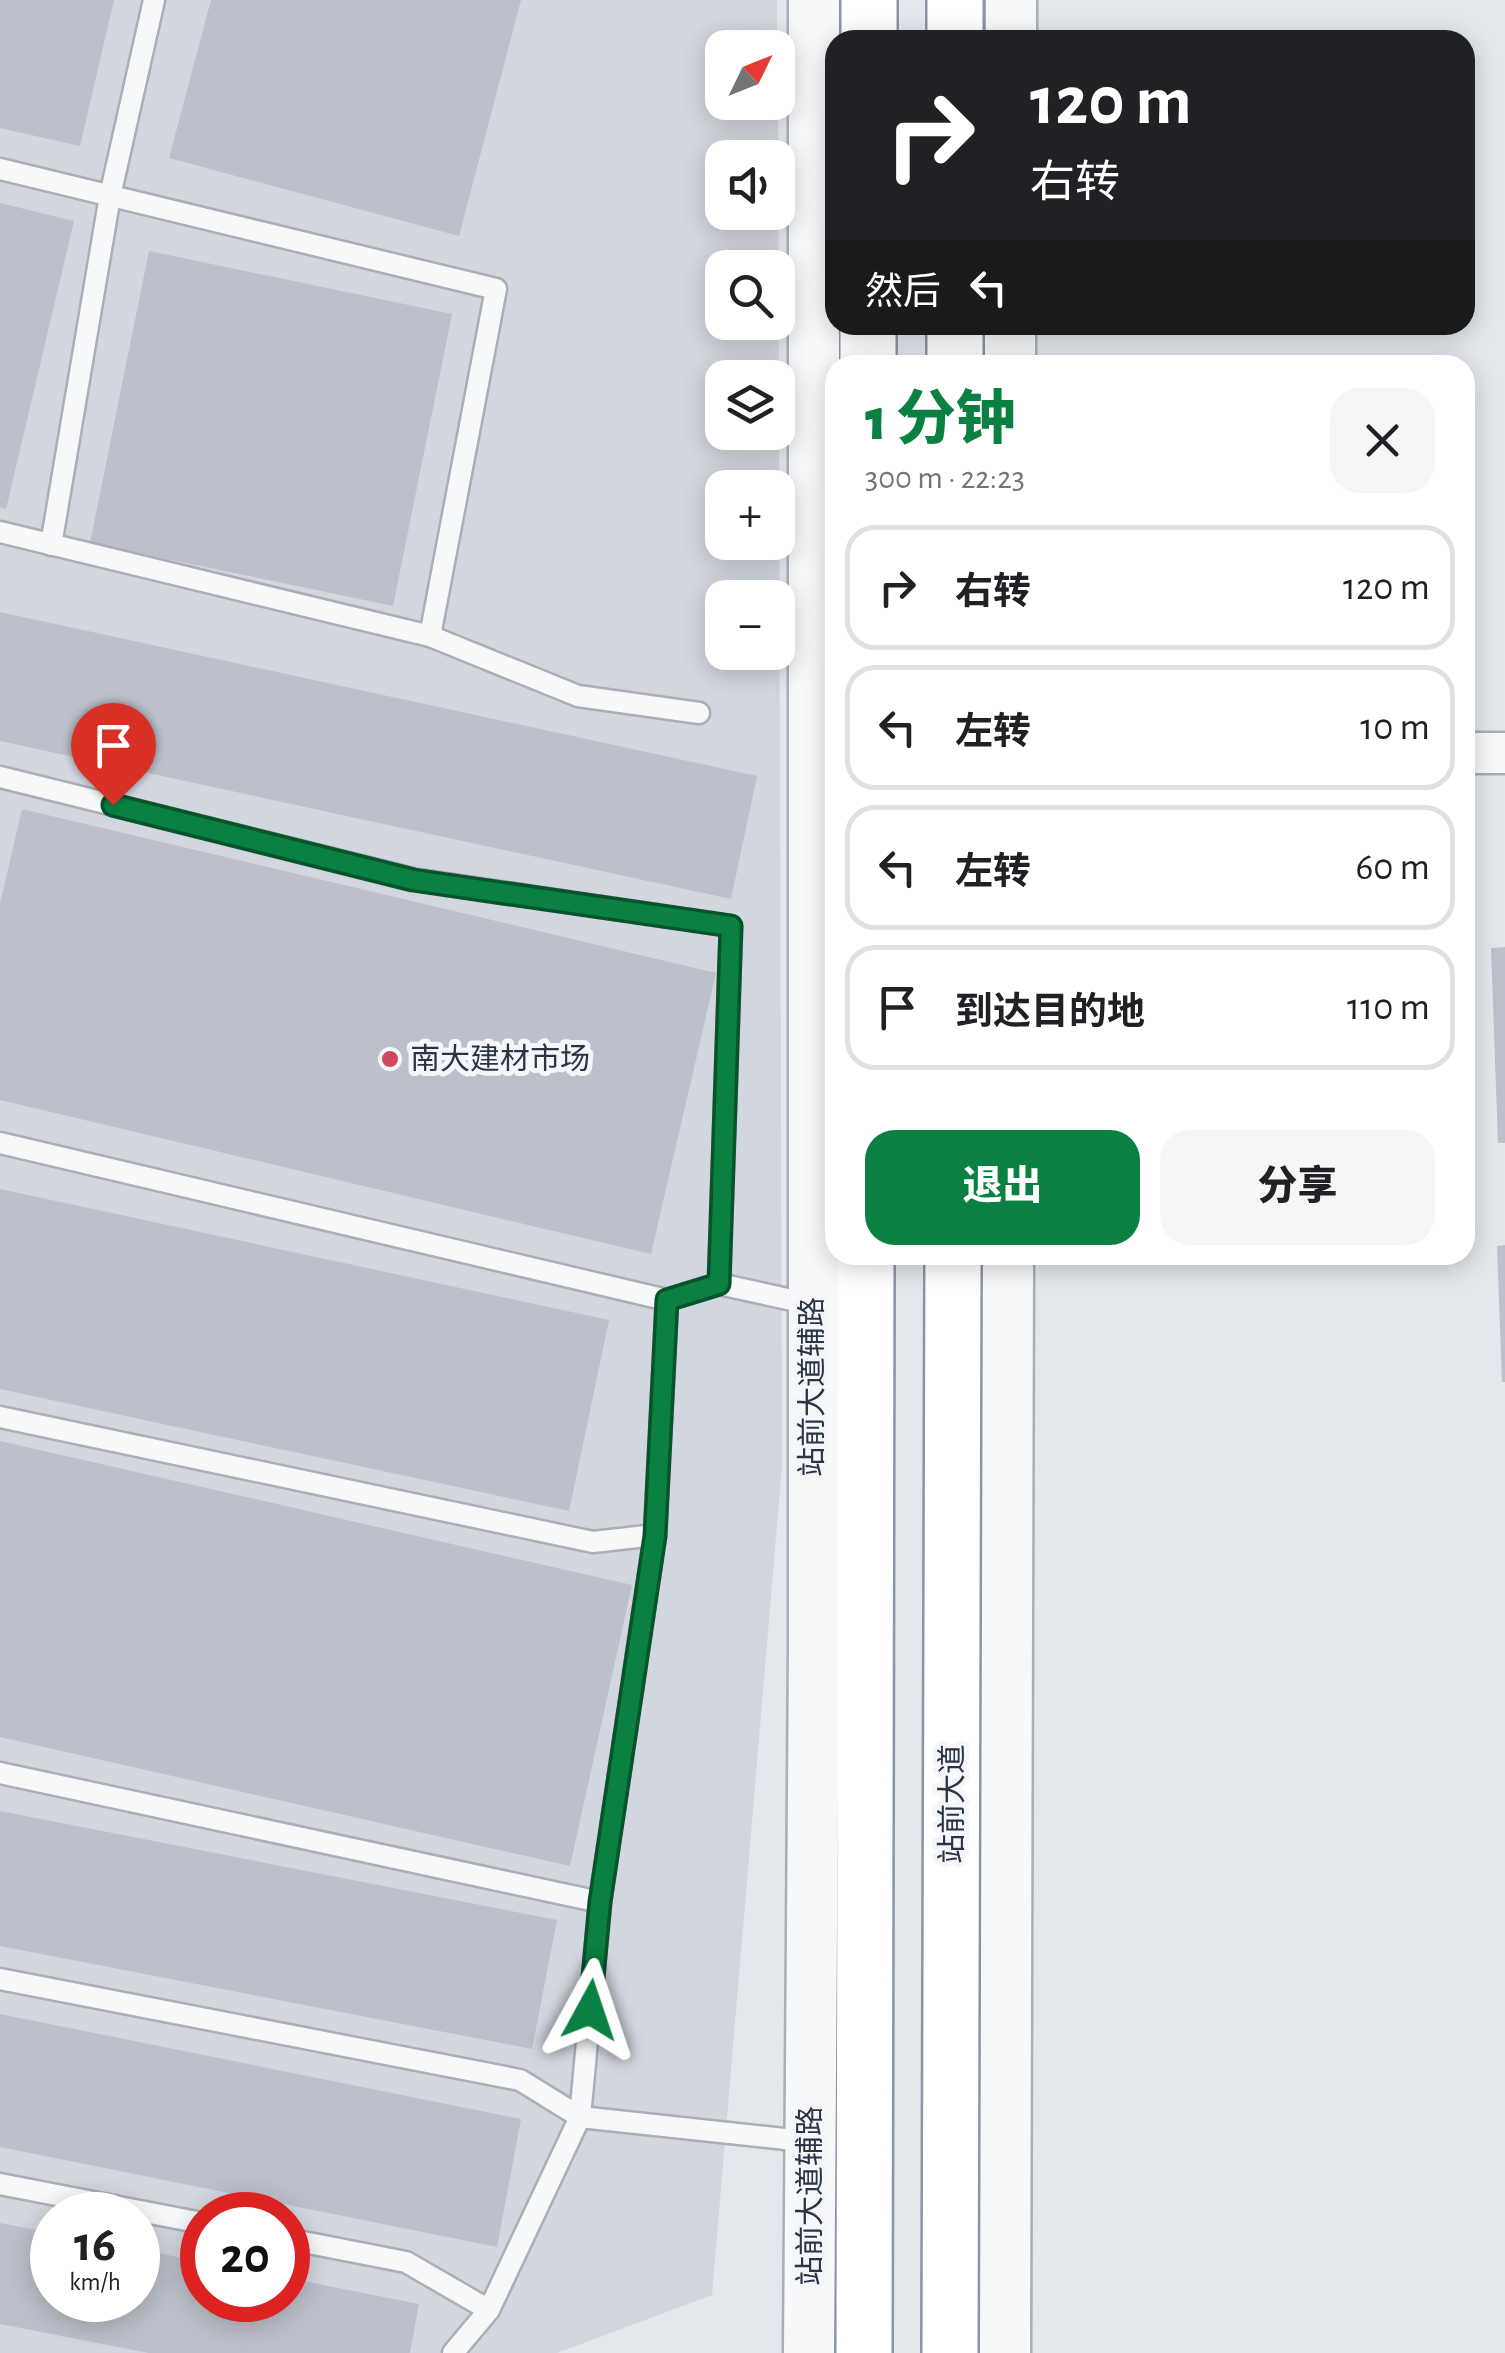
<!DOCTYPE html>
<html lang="zh">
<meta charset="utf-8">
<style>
body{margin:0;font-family:"Alegreya Sans","Noto Sans SC",sans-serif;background:#f6f6f6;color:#202124;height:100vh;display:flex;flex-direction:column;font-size:38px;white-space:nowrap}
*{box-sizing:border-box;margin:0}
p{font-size:32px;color:#757577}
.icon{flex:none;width:55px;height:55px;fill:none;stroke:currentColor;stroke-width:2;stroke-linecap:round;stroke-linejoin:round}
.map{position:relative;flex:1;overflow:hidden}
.drawer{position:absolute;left:825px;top:355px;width:650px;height:910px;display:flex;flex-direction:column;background:#fff;border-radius:30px;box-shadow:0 5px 25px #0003}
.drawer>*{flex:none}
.hud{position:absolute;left:825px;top:30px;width:650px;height:305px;border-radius:30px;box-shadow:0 5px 25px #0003;background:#202124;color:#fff;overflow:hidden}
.needle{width:65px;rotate:47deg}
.buttons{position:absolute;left:705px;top:30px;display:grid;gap:20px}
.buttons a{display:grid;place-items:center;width:90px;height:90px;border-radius:20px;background:#fff;box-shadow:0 5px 25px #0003;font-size:50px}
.speed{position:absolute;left:30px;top:2192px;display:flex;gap:20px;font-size:50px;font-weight:700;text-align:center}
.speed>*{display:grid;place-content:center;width:130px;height:130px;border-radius:50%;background:#fff;box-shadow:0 5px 25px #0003;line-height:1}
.speed small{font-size:25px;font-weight:400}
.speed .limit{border:15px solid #d22;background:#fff;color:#111}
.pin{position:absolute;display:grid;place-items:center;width:85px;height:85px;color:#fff;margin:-102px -42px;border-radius:50% 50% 50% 0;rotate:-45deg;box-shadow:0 0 10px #0007}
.pin .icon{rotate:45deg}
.me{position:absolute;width:110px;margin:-55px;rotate:5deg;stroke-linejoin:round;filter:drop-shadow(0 0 8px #0008)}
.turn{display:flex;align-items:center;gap:35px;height:210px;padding:0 40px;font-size:45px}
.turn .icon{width:130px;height:130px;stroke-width:2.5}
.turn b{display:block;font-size:70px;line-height:85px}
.then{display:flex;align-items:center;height:95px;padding:0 40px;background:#0003;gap:20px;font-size:38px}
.round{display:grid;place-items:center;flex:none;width:105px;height:105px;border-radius:30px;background:#f6f6f6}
.summary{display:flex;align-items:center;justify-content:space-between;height:170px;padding:0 40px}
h1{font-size:60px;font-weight:800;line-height:75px;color:#0b8043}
.primary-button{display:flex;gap:20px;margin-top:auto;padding:20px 40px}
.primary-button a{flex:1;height:115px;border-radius:30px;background:#0b8043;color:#fff;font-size:40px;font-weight:800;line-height:115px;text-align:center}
.primary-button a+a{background:#f6f6f6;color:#202124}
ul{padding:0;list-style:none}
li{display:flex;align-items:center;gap:30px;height:125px;margin:0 20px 15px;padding:0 20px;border:5px solid #e0e0e0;border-radius:30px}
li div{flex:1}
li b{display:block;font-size:38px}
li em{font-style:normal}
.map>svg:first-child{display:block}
.built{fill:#d2d6de;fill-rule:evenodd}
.building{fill:#bbc0ca}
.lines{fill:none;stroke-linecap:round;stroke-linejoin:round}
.service-casing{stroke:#a9aeb7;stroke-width:25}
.minor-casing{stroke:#a9aeb7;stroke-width:45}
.tertiary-casing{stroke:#a9aeb7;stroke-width:55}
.trunk-casing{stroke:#8b94a3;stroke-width:60}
.service{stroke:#f7f8fa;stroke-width:20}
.minor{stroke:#f7f8fa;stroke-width:40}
.tertiary{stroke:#f7f8fa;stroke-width:50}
.trunk{stroke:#fff;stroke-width:55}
.route-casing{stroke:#07532c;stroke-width:25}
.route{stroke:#0b8043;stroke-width:18}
.poi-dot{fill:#d1495b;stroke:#f4f6f9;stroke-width:4}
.labels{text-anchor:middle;stroke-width:10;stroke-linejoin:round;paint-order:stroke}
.poi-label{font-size:30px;fill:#2b3445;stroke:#f4f6f9;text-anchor:start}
.street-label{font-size:30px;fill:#2b3445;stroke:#f4f6f9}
</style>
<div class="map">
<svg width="1505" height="2353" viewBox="0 0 1505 2353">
<rect width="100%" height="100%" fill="#e4e7ec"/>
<path class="built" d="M0 0H777V47L722 48V102H778V88L782 1466 712 2295 557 2353H0ZM722 158H778V212H722ZM722 268H778V322H722ZM722 378H778V432H722ZM722 488H778V542H722ZM722 598H778V652H722ZM52 2215H138V2300H52ZM202 2215H288V2300H202Z"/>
<g class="building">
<path d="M0 0H114L80 146 0 128Z"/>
<path d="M211 0H521L459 236 169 158Z"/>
<path d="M0 203 74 221 6 509 0 507Z"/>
<path d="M149 251 452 314 393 606 90 543Z"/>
<path d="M0 612 757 776 731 899 0 741Z"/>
<path d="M22 809 716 973 651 1254 0 1100V904Z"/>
<path d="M1505 947V1143H1498L1491 948Z"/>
<path d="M0 1189 609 1320 569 1511 0 1389Z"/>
<path d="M1505 1245V1382H1502L1497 1246Z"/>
<path d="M0 1441 632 1585 570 1866 0 1737Z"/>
<path d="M0 1811 557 1920 532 2049 0 1946Z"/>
<path d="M0 2014 521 2119 497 2247 0 2147Z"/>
<path d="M0 2223 52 2233V2300H138V2249L202 2262V2300H288V2278L419 2304 410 2353H149L0 2324Z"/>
</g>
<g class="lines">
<g class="service-casing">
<g id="service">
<path d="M0 169 496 289 430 636"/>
<path d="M0 532 430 636 578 696 699 713"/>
<path d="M51 545 110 196 154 0"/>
<path d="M0 777 413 879 731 926 719 1284 667 1300"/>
<path d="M0 1143 667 1300 655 1535 593 1542 0 1417"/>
<path d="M719 1284 815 1305"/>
<path d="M0 1773 600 1902 655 1535"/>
<path d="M0 1979 520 2080 580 2117 813 2142"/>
<path d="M0 2184 202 2223"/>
<path d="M288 2239 406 2262 489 2310"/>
<path d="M453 2353 489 2310 580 2117 600 1902"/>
</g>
</g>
<g class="minor-casing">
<path id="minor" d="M1465 753H1505"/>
</g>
<g class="tertiary-casing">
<g id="tertiary">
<path d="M1011 40V0"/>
<path d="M1010 365V325"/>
<path d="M809 2353 814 1647V0"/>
<path d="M1005 2353 1008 1255"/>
</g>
</g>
<g class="trunk-casing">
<g id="trunk">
<path d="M869 40V0"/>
<path d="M955 40V0"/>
<path d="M868 365V325"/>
<path d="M955 365V325"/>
<path d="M864 2353 866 1255"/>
<path d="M950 2353 953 1255"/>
</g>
</g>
<use href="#service" class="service"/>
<use href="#minor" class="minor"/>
<use href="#tertiary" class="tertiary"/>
<use href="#trunk" class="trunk"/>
</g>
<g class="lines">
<g class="route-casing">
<path id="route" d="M113 805 413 880 731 926 719 1284 667 1300 655 1536 600 1902 590 2010"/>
</g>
<use href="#route" class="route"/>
</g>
<circle class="poi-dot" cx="390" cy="1059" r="10"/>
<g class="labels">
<g class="poi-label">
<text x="410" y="1069">南大建材市场</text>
</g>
<g class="street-label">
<text transform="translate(812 1387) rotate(-90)" y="10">站前大道辅路</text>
<text transform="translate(952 1804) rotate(-90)" y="10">站前大道</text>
<text transform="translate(810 2196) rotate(-90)" y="10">站前大道辅路</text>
</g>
</g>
</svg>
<div class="buttons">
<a><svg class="needle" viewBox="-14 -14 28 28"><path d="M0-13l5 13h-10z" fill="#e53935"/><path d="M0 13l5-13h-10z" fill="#757577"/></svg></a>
<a><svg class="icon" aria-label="sound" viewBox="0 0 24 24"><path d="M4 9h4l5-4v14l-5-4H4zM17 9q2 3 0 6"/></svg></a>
<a><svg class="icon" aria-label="search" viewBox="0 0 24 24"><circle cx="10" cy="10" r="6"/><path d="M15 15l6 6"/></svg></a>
<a><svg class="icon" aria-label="layers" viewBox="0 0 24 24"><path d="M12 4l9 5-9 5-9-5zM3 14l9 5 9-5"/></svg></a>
<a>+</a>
<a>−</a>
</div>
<div class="speed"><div>16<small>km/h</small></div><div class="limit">20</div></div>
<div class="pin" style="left:113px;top:805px;background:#d93025"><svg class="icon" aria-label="arrive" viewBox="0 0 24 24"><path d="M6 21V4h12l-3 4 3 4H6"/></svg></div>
<svg class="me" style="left:590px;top:2010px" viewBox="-20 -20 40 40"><path d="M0-17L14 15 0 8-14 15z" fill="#0b8043" stroke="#fff" stroke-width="4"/></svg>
<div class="hud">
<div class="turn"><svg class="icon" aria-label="right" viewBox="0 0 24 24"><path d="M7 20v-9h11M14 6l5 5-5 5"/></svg><div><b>120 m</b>右转</div></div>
<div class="then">然后<svg class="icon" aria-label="left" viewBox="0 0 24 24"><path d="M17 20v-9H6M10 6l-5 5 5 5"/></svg></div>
</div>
<section class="drawer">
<div class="summary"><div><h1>1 分钟</h1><p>300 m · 22:23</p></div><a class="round"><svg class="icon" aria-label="close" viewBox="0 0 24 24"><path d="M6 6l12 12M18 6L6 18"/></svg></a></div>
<ul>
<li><svg class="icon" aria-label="right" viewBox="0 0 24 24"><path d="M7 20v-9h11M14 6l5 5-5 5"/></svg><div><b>右转</b></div><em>120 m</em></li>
<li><svg class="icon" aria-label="left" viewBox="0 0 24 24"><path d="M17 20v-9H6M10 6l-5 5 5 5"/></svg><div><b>左转</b></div><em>10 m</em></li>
<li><svg class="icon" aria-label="left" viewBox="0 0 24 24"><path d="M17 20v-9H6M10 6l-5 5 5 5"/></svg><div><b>左转</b></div><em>60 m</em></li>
<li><svg class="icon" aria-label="arrive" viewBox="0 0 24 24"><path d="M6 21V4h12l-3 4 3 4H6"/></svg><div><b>到达目的地</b></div><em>110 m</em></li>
</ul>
<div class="primary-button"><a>退出</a><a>分享</a></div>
</section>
</div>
